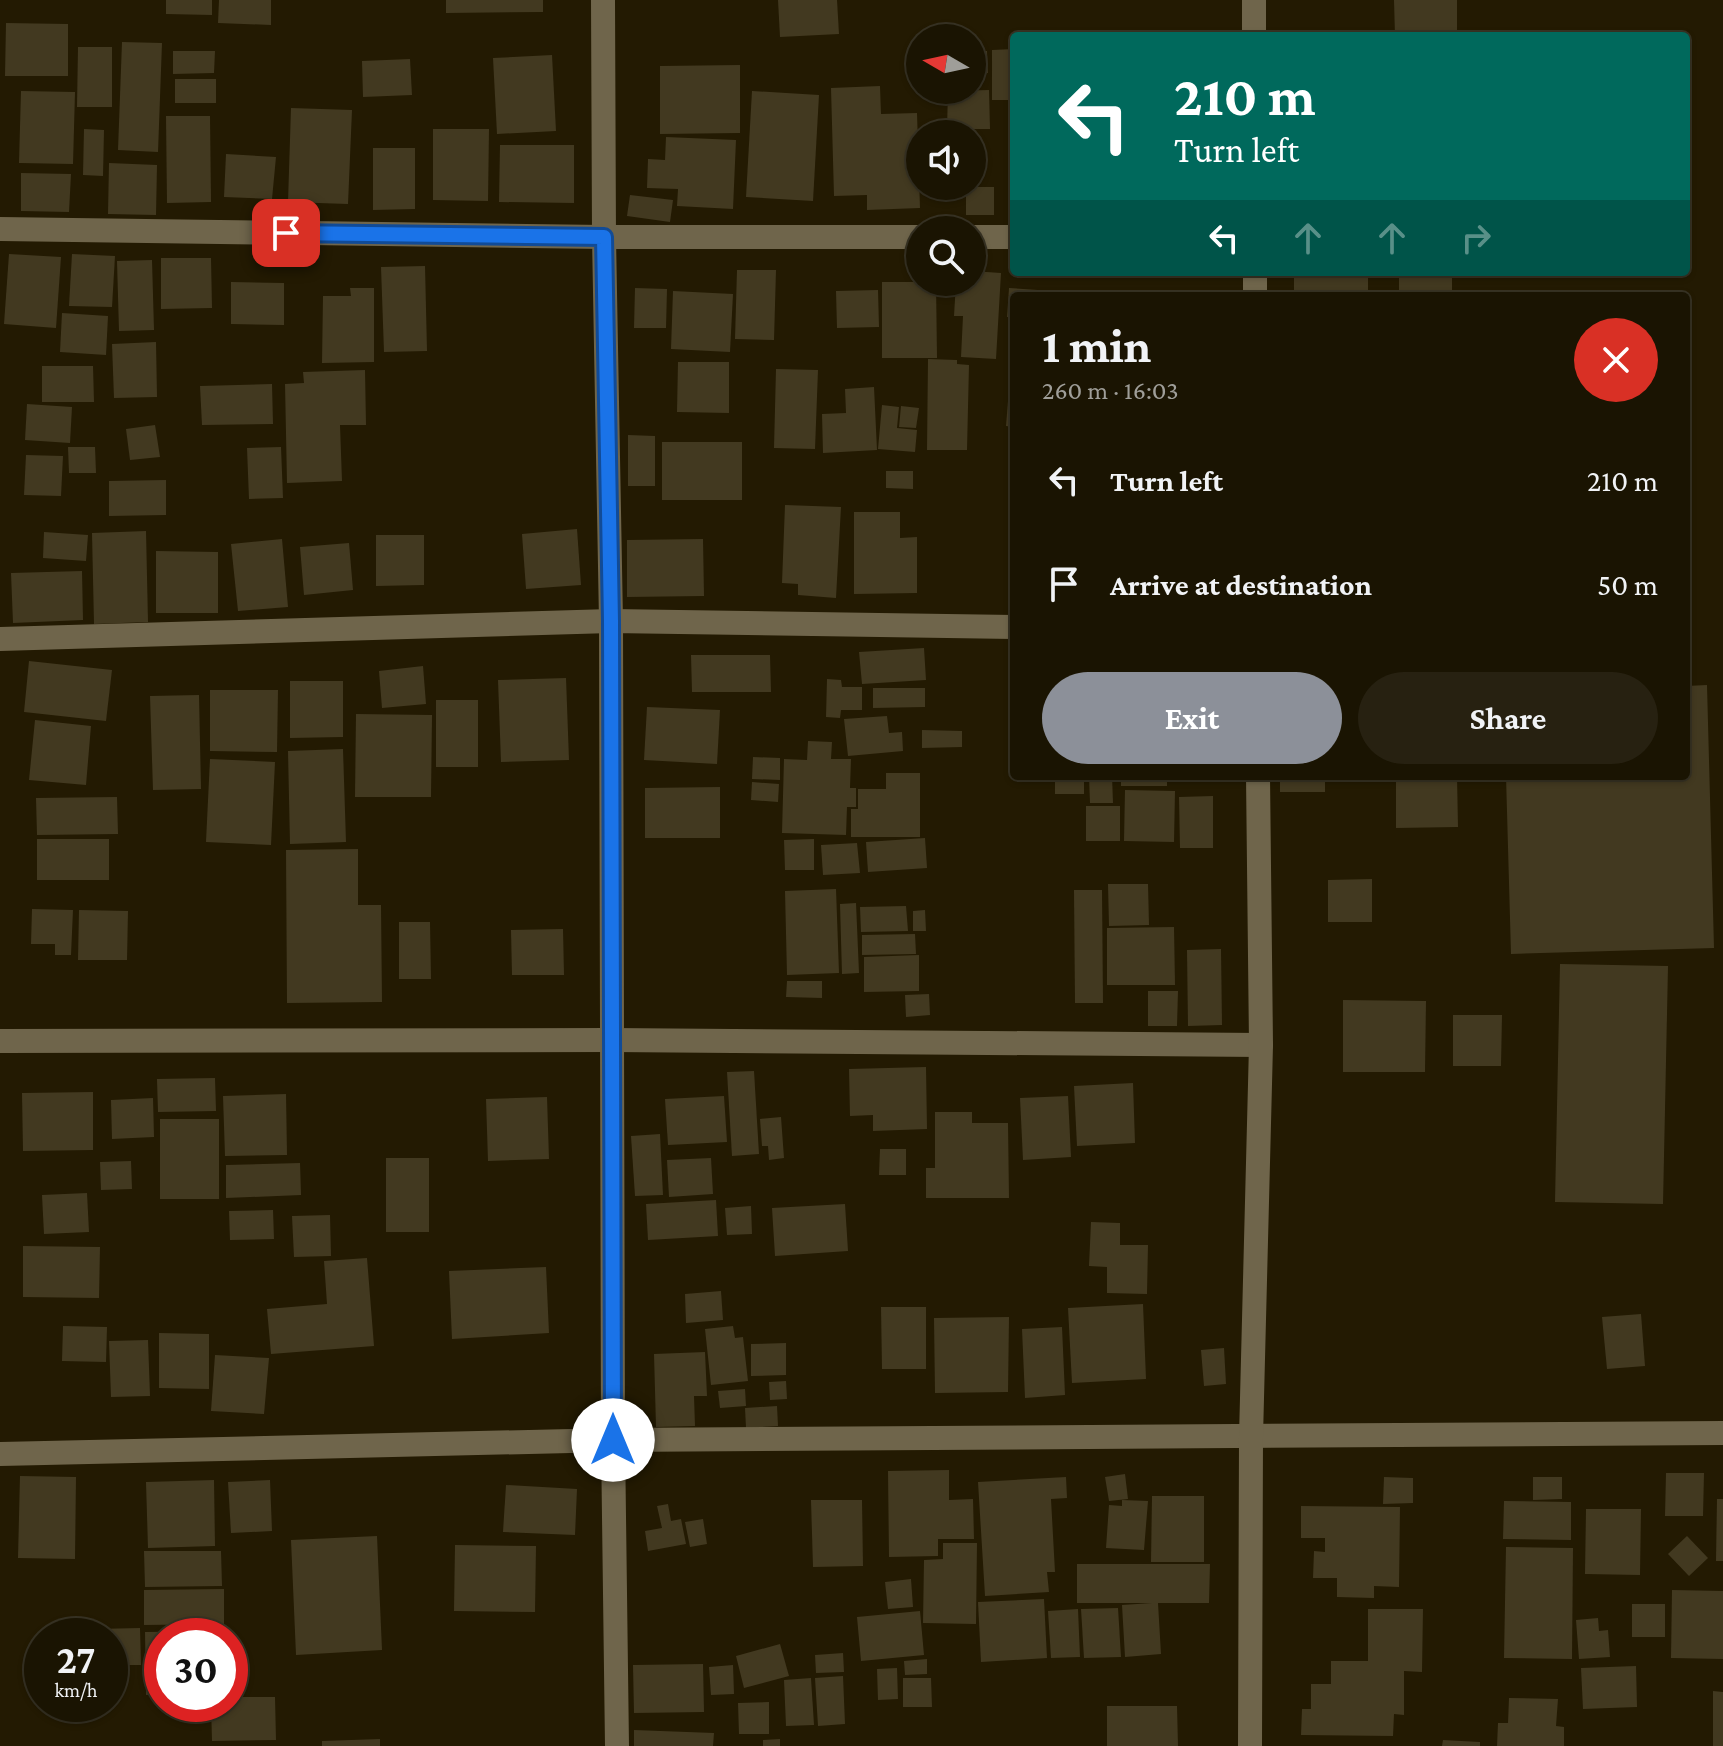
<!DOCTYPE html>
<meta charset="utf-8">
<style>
body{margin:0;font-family:"Crimson Pro",serif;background:#272111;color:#f1f3f6;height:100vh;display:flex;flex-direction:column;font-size:30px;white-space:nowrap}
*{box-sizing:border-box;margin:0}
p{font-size:26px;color:#9f9e99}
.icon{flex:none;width:44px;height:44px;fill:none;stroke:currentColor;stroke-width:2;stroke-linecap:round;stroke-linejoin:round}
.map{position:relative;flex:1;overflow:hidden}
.sheet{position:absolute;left:1010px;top:292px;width:680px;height:488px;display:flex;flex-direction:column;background:#1a1402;border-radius:8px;box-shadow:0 2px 6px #0004,0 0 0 2px #383324}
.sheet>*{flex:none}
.banner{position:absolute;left:1010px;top:32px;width:680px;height:244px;border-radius:8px;box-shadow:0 2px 6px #0004,0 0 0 2px #383324;background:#00695c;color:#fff;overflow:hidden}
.needle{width:52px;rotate:279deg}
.tools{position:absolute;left:906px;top:24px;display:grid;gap:16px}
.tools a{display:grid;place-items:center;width:80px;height:80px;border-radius:50%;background:#1a1402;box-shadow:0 2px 6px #0004,0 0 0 2px #383324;font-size:40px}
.speed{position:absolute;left:24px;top:1618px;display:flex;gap:16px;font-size:40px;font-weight:700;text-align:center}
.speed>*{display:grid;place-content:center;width:104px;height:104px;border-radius:50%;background:#1a1402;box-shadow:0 2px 6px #0004,0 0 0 2px #383324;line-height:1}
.speed small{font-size:20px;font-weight:400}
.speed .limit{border:12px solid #d22;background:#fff;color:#111}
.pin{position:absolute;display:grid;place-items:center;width:68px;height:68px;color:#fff;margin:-34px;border-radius:16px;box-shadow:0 4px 12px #0006}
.me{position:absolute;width:88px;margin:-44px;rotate:0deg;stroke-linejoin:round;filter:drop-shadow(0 0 6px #0008)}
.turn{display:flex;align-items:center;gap:28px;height:168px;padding:0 32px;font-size:36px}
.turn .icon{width:104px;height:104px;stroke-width:2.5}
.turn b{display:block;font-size:56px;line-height:68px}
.lanes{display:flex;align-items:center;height:76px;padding:0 32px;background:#0003;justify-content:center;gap:40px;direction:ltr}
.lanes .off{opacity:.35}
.round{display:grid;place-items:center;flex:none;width:84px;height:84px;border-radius:42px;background:#272111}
.headline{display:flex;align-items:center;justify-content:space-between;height:136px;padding:0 32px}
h1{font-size:48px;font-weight:700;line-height:60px}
.primary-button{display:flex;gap:16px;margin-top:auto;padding:16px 32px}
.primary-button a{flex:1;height:92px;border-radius:48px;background:#8c9099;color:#fff;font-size:32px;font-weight:700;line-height:92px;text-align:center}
.primary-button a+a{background:#272111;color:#f1f3f6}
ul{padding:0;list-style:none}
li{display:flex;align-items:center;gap:24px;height:104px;padding:0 32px}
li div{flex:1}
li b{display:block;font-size:30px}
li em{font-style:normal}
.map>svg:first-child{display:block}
.building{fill:#423920}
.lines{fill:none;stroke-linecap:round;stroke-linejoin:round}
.street{stroke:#6f654b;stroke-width:24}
.route-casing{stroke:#114b97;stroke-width:20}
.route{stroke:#1a73e8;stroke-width:14}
</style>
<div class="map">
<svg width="1723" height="1746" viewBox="0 0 1723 1746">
<rect width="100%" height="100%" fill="#231a02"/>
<g class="building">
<path d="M166 0H212V15L166 14Z"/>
<path d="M219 0H271V25L218 23Z"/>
<path d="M446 0H543V12L446 13Z"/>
<path d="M778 0H837L839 34 780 37Z"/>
<path d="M1394 0H1457V36H1395Z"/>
<path d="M6 23 68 24V76H5Z"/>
<path d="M122 42 162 43 158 152 118 150Z"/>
<path d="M78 47H112V107H77Z"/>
<path d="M1014 49V100H992V50Z"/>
<path d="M173 51H215L214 73 173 74Z"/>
<path d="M972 51H987L988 73 972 74Z"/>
<path d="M552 55 556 131 497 134 493 58Z"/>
<path d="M410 59 412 95 363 97 362 61Z"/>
<path d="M740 65V133L660 134V66Z"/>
<rect x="175" y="79" width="41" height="24"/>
<path d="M880 86 881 114 917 113 920 208 867 210V195L834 196 831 88Z"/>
<path d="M989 90 990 129H947L948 91Z"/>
<path d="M21 91 75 92 73 164 19 163Z"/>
<path d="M752 91 819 95 813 201 746 197Z"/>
<path d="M291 108 352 110 348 204 288 202Z"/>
<path d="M166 116H210L211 202 167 203Z"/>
<path d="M84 129 104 130 103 176 83 175Z"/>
<path d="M433 129H489L488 201 433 200Z"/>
<path d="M666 137 736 140 733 209 677 206 678 189 647 188 648 159 665 160Z"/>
<path d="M500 145H574V203L499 202Z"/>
<path d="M373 148H415V209L373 210Z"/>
<path d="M226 154 276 157 272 199 224 197Z"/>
<path d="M109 163 157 165 156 215 108 214Z"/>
<path d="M21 173 71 174 69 212 21 211Z"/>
<rect x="966" y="187" width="28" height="28"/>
<path d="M630 195 673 200 670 222 627 216Z"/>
<path d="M9 254 61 257 56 328 4 324Z"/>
<path d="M72 254 115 256 112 307 69 306Z"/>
<path d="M161 258H211L212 308 161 309Z"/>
<path d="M152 260 154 330 119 331 117 261Z"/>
<path d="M425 266 427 351 384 352 381 267Z"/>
<path d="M737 270H776L774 340 735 339Z"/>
<path d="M972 271 1001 273 996 359 961 357 963 316H954L956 282H972Z"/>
<rect x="1294" y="272" width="74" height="24"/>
<rect x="1399" y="272" width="53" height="24"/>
<path d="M231 282 284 283V325L231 324Z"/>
<path d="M882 282H936L937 358H882Z"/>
<path d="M350 288H374V362L322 363 323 296H351Z"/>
<path d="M635 288 667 289 666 328H634Z"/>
<path d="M1009 288 1096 294V296H1014V317H1007Z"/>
<path d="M878 290 879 327 837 328 836 291Z"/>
<path d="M673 291 733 294 730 352 671 349Z"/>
<path d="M62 313 108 316 106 355 60 352Z"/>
<path d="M156 342 157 397 114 398 112 344Z"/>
<path d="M928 359 957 360V364L969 365 967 450H927Z"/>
<path d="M678 362H729V413L677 412Z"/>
<path d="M42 366H93L94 402H42Z"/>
<path d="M776 369 818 370 815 449 774 448Z"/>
<path d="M365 370 366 425H340L342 481 287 483 285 384 304 383 303 372Z"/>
<path d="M1010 376H1014V427L1006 426Z"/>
<path d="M272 384 273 424 202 425 200 386Z"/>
<path d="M874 387 877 450 823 453 822 414 846 413 845 389Z"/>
<path d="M27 404 72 407 70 443 25 440Z"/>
<path d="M882 405 899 407 897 428 917 430 915 452 878 449Z"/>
<path d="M901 406 919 408 916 428 899 427Z"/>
<path d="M155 425 160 457 130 460 126 429Z"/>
<path d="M628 435 655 436V486H628Z"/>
<rect x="662" y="442" width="80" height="58"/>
<path d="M68 447H95L96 473H69Z"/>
<path d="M281 447 283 498 249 499 247 448Z"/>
<path d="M26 455 63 456 61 496 24 495Z"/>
<path d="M886 471H913V489L886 488Z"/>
<path d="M166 480V515L109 516V481Z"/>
<path d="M785 505 841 507 836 598 798 595V584L782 583Z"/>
<path d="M854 512H900V538L917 537V593L854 594Z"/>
<path d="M577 529 581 585 526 589 522 534Z"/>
<path d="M146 531 148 622 94 624 92 533Z"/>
<path d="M44 532 88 535 86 561 43 558Z"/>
<path d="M376 535H424V585L376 586Z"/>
<path d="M282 539 288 607 238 611 231 544Z"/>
<path d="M703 539 704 596 627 597V540Z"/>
<path d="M349 543 353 590 304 595 300 547Z"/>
<path d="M156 551 218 552V613H156Z"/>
<path d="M82 571 83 620 13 623 11 573Z"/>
<path d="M924 648 926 680 862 684 859 652Z"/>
<path d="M691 655H770L771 692H692Z"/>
<path d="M29 661 112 670 106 721 24 712Z"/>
<path d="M423 666 426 704 382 708 379 671Z"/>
<path d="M566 678 569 760 501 762 498 680Z"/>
<path d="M827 679 841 680 842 687H862V710H841L840 718 826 717Z"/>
<path d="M290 681H343V737L290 738Z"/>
<path d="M1707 685 1714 948 1511 954 1506 776H1686V686Z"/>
<path d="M873 688H925V707L873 708Z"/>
<path d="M210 690H278L277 752 210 751Z"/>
<path d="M199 695 201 789 153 790 150 696Z"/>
<rect x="436" y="700" width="42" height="67"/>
<path d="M647 707 720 710 717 764 644 760Z"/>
<path d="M356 714 432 715 431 797H355Z"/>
<path d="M887 716 889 733 902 732 903 751 848 756 844 719Z"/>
<path d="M35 720 91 726 86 785 29 780Z"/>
<path d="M922 730 962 731V747L922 748Z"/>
<path d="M808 741 832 742 831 759H851L850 788H856V807H847L846 835 782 833 784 759 807 760Z"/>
<path d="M343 749 346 842 290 844 288 751Z"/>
<path d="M753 757 780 758V780L752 779Z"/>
<path d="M210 759 275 762 271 845 206 842Z"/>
<path d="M886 773H920V837H851V809H858V789H886Z"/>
<rect x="1055" y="776" width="29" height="18"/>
<path d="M1089 776H1112L1113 803H1090Z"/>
<rect x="1121" y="776" width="46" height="10"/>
<rect x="1280" y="776" width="45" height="16"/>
<path d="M1396 776H1457L1458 827 1396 828Z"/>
<path d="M752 782 779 784 778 802 751 800Z"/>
<path d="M720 787V838H645V788Z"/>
<path d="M1125 790 1175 791 1174 842 1124 841Z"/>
<path d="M1213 796V848H1180L1179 797Z"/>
<path d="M117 797 118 834 37 835 36 798Z"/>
<rect x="1086" y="806" width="34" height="35"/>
<path d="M925 838 927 868 868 872 866 842Z"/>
<rect x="37" y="839" width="72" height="41"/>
<path d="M814 839V870H785L784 840Z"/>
<path d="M857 843 860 873 823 875 821 845Z"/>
<path d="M358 849V905H381L382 1002 287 1003 286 850Z"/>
<path d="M1372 879V922H1328V880Z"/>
<path d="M1108 884H1148L1149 925 1109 926Z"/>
<path d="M836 889 839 973 787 975 785 891Z"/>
<path d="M1074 890H1102L1103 1003H1075Z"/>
<path d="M856 903 859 973 842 974 840 904Z"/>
<path d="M906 906 908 931 861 932 860 907Z"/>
<path d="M32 909 73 910 71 955H55V944H31Z"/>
<path d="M79 910 128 911 127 960H78Z"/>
<path d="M925 910 926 931H913V911Z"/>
<path d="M399 922H430L431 979H399Z"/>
<path d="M1174 927 1175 985H1107V928Z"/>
<path d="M563 929 564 975H512L511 930Z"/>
<path d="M915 934 916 954 862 955V935Z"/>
<path d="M1221 949 1222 1025 1188 1026 1187 950Z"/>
<path d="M919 955V991L864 992V957Z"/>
<path d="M1560 964 1668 966 1663 1204 1555 1202Z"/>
<path d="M787 981H822V998L786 997Z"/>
<path d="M1148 991H1178L1177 1026H1148Z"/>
<path d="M929 994 930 1015 906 1017 905 995Z"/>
<path d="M1343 1000 1426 1001 1425 1072H1343Z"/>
<path d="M1453 1015H1502L1501 1066H1453Z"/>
<path d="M926 1067 927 1129 873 1131V1115L850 1116 849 1069Z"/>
<path d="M754 1071 759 1154 732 1156 727 1072Z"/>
<path d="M215 1078 216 1111 158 1112 157 1079Z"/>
<path d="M1133 1083 1135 1143 1077 1146 1074 1086Z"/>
<path d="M93 1092V1150L23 1151 22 1093Z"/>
<path d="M286 1094 287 1155 225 1156 223 1096Z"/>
<path d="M724 1096 727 1142 668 1145 665 1099Z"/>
<path d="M1068 1096 1071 1157 1023 1160 1020 1098Z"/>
<path d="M547 1097 549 1159 488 1161 486 1099Z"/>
<path d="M153 1098 154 1137 112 1139 111 1100Z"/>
<path d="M935 1112H972V1123H1008L1009 1198H926V1168H935Z"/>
<path d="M781 1117 784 1158 769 1160 768 1146H762L760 1119Z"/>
<rect x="160" y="1119" width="59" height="80"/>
<path d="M660 1134 663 1195 635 1196 631 1136Z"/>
<path d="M880 1149H906V1175H879Z"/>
<rect x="386" y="1158" width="43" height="74"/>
<path d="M711 1158 713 1194 669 1197 667 1160Z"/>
<path d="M131 1161 132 1189 101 1190 100 1162Z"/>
<path d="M300 1163 301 1195 226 1198V1165Z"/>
<path d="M87 1193 89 1232 44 1234 42 1195Z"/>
<path d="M716 1200 718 1236 648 1240 646 1204Z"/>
<path d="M845 1204 848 1251 775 1256 772 1208Z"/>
<path d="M751 1206 752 1234 727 1235 725 1208Z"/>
<path d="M273 1210 274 1239 230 1240 229 1211Z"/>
<path d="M330 1215 331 1256 294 1257 292 1216Z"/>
<path d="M1091 1222 1120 1223V1245H1148L1147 1294 1107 1293V1267L1089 1266Z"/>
<path d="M23 1246 100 1247 99 1298 23 1297Z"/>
<path d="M367 1258 374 1346 271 1354 267 1309 327 1304 324 1261Z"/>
<path d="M546 1267 549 1333 452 1339 449 1271Z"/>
<path d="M721 1291 723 1320 686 1323 685 1294Z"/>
<path d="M1143 1304 1146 1379 1072 1383 1068 1308Z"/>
<path d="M881 1307H926V1369H882Z"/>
<path d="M1641 1314 1645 1366 1607 1369 1602 1317Z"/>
<path d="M1009 1317 1008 1392 935 1393 934 1318Z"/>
<path d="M63 1326 107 1327 106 1362 62 1361Z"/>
<path d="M733 1326 735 1338 743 1337 748 1381 711 1385 705 1329Z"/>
<path d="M1062 1327 1065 1395 1025 1398 1022 1329Z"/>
<path d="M159 1333 209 1334V1389L159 1388Z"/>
<path d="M148 1340 150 1396 111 1397 109 1341Z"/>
<path d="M786 1343V1375L751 1376V1344Z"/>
<path d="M1224 1348 1226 1384 1204 1386 1201 1350Z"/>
<path d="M705 1352 707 1396H694L695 1426 656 1427 654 1354Z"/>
<path d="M215 1355 269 1358 264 1414 211 1411Z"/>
<path d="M786 1381 787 1399 770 1400 769 1382Z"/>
<path d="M745 1389 746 1406 720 1408 718 1391Z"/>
<path d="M777 1406 778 1426 746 1428 745 1408Z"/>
<path d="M949 1470V1500L973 1499 974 1539H938V1556L889 1557 888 1471Z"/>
<path d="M1666 1473H1704L1703 1516H1665Z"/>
<path d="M1125 1474 1128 1499 1109 1501 1105 1477Z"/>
<path d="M20 1476 76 1477 75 1559 18 1558Z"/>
<path d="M1066 1477 1067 1498 1051 1499 1055 1572H1047L1049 1592 985 1596 978 1482Z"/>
<path d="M1384 1477 1413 1478V1503L1383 1504Z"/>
<path d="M1533 1477H1562V1499L1533 1500Z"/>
<path d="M214 1480 215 1546 148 1548 146 1482Z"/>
<path d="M270 1480 272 1531 231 1533 228 1482Z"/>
<path d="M506 1485 577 1489 575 1535 503 1532Z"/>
<path d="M1152 1496H1204V1562H1151Z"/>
<path d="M1717 1499H1723V1561H1716Z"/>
<path d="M811 1500H862L863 1566 813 1567Z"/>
<path d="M1122 1500 1148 1501 1144 1550 1106 1548 1109 1505 1122 1506Z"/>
<path d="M1504 1501 1571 1502V1540L1503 1539Z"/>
<path d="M668 1504 671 1521 681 1519 686 1544 648 1551 645 1531 662 1528 657 1506Z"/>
<path d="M1301 1506 1400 1507 1399 1587 1374 1586V1598L1337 1597V1578H1313L1314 1551 1325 1552V1538H1301Z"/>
<path d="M1586 1509H1641L1640 1575 1585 1574Z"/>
<path d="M703 1519 707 1544 690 1547 685 1522Z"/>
<path d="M377 1536 382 1650 296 1655 291 1540Z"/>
<path d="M1687 1536 1708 1558 1689 1576 1668 1554Z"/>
<path d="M943 1543H977L976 1624 923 1623 924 1560 943 1559Z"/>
<path d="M455 1545 536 1546 535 1612 454 1611Z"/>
<path d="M1506 1547 1573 1548 1572 1659 1504 1658Z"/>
<path d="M144 1551H221L222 1586 145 1587Z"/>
<path d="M1077 1564H1210L1209 1603H1158L1161 1654 1125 1657 1122 1605 1152 1603H1077Z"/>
<path d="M911 1579 913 1607 888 1609 885 1582Z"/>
<path d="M224 1589V1624L144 1625V1590Z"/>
<path d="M1672 1590 1723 1591V1659L1671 1658Z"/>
<path d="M1044 1599 1047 1658 981 1662 978 1602Z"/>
<rect x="1632" y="1604" width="33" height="33"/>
<path d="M1118 1608 1121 1657 1084 1658 1081 1609Z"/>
<path d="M1078 1609 1080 1657 1051 1658 1048 1611Z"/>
<path d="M1368 1609H1423L1422 1672 1404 1671V1715L1394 1714 1393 1736 1301 1735 1302 1709H1311V1684H1331V1661H1368Z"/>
<path d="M920 1611 924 1655 861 1661 857 1617Z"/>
<path d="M1598 1618 1599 1631 1608 1630 1610 1657 1579 1659 1576 1620Z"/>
<path d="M140 1628 141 1665H110V1636H52V1630Z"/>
<path d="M221 1631 222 1636H162V1694L146 1695 145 1632Z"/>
<path d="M780 1644 789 1676 744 1688 736 1656Z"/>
<path d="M843 1653 844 1672 816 1673 815 1655Z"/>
<path d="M927 1659V1674L905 1675 904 1661Z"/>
<path d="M703 1664 704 1712 634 1713 633 1665Z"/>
<path d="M733 1665 734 1694 711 1695 709 1667Z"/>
<path d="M1636 1666 1637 1707 1583 1709 1581 1668Z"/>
<path d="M897 1668 898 1699 878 1700 877 1669Z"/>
<path d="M843 1676 845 1724 818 1726 815 1678Z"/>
<path d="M811 1678 814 1725 786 1726 784 1680Z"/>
<path d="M903 1678H931L932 1707H903Z"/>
<path d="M1713 1691 1723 1692V1746H1713Z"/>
<path d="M230 1697H275L276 1740 212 1741 211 1704H230Z"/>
<path d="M1509 1698 1558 1699 1556 1726 1564 1727V1746H1497L1498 1723H1508Z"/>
<path d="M769 1702V1734H739L738 1703Z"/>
<path d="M1107 1706H1177L1178 1746H1107Z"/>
<path d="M634 1730 714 1733 713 1746H634Z"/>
<path d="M380 1739V1746H322V1741Z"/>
<path d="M780 1739V1746H763V1740Z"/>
<path d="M1443 1740 1480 1742V1746H1442Z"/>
</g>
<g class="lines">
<g class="street">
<path d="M603 0 604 237 611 621 613 1440 617 1746"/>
<path d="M1254 0V36"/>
<path d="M0 229 604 237H920"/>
<path d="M972 237H1014"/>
<path d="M1255 272V296"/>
<path d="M0 639 611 621 1014 627"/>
<path d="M0 1041 612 1040 1261 1045"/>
<path d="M0 1454 613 1440 1723 1433"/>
<path d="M1250 1746 1251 1437 1261 1045 1258 776"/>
</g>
</g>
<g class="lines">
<g class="route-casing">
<path id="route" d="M286 233 604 237 611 621 613 1440"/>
</g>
<use href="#route" class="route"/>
</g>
</svg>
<div class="tools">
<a><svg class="needle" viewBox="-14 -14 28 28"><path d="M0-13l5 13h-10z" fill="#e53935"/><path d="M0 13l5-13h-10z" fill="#9f9e99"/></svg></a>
<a><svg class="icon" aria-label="sound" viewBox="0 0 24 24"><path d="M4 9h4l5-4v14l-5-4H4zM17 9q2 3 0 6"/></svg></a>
<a><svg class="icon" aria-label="search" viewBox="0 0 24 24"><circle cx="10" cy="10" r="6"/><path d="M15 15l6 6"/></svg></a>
</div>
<div class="speed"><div>27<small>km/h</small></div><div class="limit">30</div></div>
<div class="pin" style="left:286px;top:233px;background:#d93025"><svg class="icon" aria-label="arrive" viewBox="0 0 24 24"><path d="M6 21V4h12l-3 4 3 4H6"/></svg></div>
<svg class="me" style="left:613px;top:1440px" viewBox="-20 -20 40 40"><circle r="19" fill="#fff"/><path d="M0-13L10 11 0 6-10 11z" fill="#1a73e8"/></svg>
<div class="banner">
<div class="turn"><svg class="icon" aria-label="left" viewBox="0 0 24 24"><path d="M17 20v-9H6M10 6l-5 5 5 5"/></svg><div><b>210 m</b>Turn left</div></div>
<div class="lanes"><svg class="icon" aria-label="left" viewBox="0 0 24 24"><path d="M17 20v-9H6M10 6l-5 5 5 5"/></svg><svg class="icon off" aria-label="ahead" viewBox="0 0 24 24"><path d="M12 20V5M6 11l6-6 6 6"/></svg><svg class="icon off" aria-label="ahead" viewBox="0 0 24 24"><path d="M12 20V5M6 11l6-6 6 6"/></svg><svg class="icon off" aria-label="right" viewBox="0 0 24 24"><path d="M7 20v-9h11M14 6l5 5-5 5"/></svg></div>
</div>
<section class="sheet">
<div class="headline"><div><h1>1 min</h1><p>260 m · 16:03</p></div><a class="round" style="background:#d93025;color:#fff"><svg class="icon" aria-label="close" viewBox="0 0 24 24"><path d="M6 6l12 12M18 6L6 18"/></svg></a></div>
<ul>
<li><svg class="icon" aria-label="left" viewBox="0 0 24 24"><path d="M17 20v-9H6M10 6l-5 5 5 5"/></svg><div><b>Turn left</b></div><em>210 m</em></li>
<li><svg class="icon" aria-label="arrive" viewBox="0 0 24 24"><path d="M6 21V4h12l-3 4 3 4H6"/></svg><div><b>Arrive at destination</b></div><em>50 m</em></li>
</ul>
<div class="primary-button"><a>Exit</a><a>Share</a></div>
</section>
</div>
